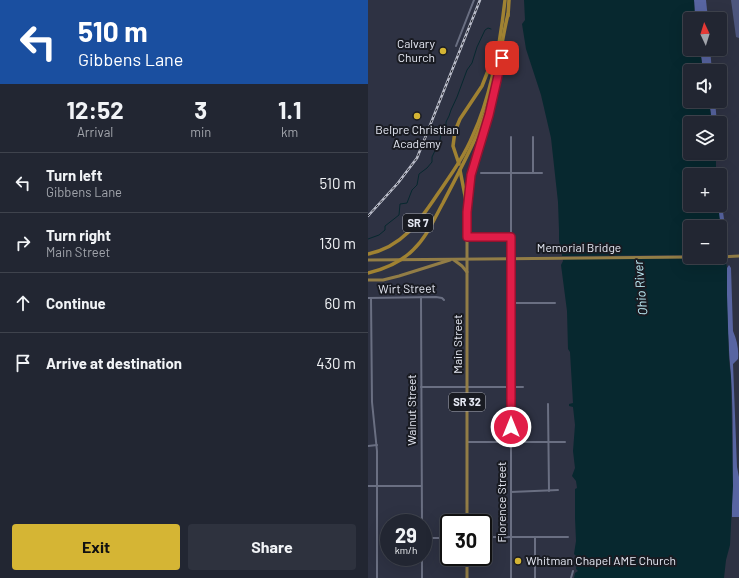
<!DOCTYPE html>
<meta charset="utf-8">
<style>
body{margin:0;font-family:Barlow,sans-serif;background:#2e323e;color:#f1f3f6;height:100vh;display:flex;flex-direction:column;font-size:15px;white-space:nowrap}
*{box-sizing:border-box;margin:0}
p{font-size:13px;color:#a2a5ac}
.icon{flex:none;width:22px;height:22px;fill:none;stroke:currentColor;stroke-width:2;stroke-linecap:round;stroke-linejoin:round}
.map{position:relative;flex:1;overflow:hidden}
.drawer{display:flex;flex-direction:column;background:#222632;width:368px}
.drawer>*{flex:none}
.top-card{background:#1a4fa0;color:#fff;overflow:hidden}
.needle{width:26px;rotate:356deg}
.tools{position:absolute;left:315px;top:12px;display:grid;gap:8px}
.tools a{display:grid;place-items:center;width:44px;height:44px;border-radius:4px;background:#222632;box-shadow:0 4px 16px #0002,0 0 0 1px #3f434d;font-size:20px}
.speed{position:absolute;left:12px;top:514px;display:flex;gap:8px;font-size:20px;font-weight:700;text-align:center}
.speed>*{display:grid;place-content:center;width:52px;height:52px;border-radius:50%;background:#222632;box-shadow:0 4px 16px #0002,0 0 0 1px #3f434d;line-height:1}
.speed small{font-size:10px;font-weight:400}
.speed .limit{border:2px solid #111;border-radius:6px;background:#fff;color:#111}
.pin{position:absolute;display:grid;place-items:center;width:34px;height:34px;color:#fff;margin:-17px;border-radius:8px;box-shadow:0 2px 6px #0006}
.me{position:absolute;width:44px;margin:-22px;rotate:0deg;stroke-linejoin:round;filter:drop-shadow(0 0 3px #0008)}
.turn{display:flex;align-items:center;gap:14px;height:84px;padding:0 12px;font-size:18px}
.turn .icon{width:52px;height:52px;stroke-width:2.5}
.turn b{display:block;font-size:28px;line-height:34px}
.eta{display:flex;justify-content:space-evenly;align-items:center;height:68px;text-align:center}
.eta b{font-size:24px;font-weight:700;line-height:28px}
.action{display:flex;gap:8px;margin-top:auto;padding:8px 12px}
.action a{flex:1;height:46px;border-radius:4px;background:#d5b534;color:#111;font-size:16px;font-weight:700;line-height:46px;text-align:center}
.action a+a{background:#2e323e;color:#f1f3f6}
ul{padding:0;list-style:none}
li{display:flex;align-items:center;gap:12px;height:60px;padding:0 12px;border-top:1px solid #3f434d}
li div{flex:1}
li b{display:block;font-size:15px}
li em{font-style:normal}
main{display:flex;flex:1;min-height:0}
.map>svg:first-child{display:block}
.green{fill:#4d567d}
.forest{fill:#5865a2}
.water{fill:#07282f;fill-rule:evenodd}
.pier{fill:#2e3243}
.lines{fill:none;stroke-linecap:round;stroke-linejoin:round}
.stream{stroke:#07282f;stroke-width:1}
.minor{stroke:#6a6f82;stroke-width:2}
.primary{stroke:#927d46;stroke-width:3}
.trunk{stroke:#a08232;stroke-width:3.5}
.rail-casing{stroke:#bbbecb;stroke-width:2.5}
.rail{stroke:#191b22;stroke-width:1;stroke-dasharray:3;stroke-linecap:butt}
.route-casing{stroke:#92132f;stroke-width:10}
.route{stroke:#e11d48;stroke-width:7}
.poi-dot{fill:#d5b534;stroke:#191b22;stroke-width:1.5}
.labels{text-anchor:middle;stroke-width:4;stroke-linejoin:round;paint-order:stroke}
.shield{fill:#191b22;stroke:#a8aab4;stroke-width:1}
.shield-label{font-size:11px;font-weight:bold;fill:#e5e8f3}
.poi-label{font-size:12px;fill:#e5e8f3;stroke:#191b22;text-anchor:end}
.street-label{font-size:12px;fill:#e5e8f3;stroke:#191b22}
.water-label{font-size:13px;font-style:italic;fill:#beeef8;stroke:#191b22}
</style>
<main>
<section class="drawer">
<div class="top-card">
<div class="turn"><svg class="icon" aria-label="left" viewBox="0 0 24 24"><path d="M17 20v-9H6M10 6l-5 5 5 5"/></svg><div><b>510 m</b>Gibbens Lane</div></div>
</div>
<div class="eta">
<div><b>12:52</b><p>Arrival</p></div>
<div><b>3</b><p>min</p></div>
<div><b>1.1</b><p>km</p></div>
</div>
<ul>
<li><svg class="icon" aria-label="left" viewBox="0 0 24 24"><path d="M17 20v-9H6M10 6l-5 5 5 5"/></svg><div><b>Turn left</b><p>Gibbens Lane</p></div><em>510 m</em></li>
<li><svg class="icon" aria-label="right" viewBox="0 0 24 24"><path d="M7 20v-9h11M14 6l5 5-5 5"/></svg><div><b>Turn right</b><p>Main Street</p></div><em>130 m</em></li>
<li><svg class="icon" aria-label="ahead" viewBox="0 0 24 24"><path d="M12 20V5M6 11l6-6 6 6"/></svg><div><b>Continue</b></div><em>60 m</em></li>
<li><svg class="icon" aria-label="arrive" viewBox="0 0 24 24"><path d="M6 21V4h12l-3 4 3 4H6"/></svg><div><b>Arrive at destination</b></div><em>430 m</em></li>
</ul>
<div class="action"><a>Exit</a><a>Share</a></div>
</section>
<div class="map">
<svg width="371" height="578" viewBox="0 0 371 578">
<rect width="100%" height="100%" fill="#2e3243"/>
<path class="green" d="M363 0H371V38L368 37Z"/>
<g class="forest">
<path d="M326 0H338L340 19H327Z"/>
<path d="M332 49H342L344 71H335Z"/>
<path d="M341 101H347L349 123H344Z"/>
<path d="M352 190 359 241 357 251 354 231 352 228 350 205H352Z"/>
<path d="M361 265 363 268 365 331C369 340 371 350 370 359L365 364 369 467 371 477V517H364C364 471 366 424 363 377 360 341 358 304 359 268Z"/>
</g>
<path class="water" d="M156 0H326L327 19H322V49H332L335 71H322V101H341L344 123H322V153H348V175H322V205H350C352 224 356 242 359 261L358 262 359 268V295L361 359 363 378 365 486 362 545 358 560 356 578H206L207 573 210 571 208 569 209 557 206 554 208 541 207 518V489L209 488 208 481 204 476 207 468 205 451 207 425 205 407 201 406V404L205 403 202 352 200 349 199 311 193 265 195 261 194 255 191 241V230L190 202 183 138 173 95 158 49 154 24 157 20ZM322 227H352V257H322Z"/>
<path class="pier" d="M322 255V257H352V255H360L361 258 193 259 192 256Z"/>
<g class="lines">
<path class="stream" d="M0 239 11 235 17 230V226L31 215 32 204 39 203 44 190 49 185 51 174 59 168 64 162V157L72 140 73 134 70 133 73 129 78 126V122L81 116 83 110 89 97 99 70 104 63 109 47 117 30 120 28 123 29"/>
<g class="minor">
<path d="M88 46 106 0"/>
<path d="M143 137V578"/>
<path d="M113 173H174"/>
<path d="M165 173V137"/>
<path d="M99 237H143"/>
<path d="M53 297 54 523"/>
<path d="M0 298 68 297 74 298 76 300"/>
<path d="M3 298 4 402 9 451V578"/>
<path d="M143 303H187"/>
<path d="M53 387H155"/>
<path d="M180 404 181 491"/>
<path d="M100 442H197"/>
<path d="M0 446 9 445"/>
<path d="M0 486H53"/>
<path d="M143 492 190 490"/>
<path d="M115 537H200"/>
<path d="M167 537V578"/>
<path d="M55 538H81"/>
<path d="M54 557V578"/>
<path d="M203 578 205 571"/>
</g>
<g class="primary">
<path d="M99 212V523"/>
<path d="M352 257 371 256"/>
<path d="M0 260 322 257"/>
<path d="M86 260 94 266 99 272"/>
<path d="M0 280H15L31 276 82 260"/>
<path d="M99 557V578"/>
</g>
<g class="trunk">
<path d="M140 16 141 0"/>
<path d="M91 164 85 146 87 131 92 119 114 86 127 53"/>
<path d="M92 170 98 201"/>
<path d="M99 212 103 175 118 127 133 65"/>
<path d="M0 254C34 247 51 222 69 195 82 176 96 157 105 135 124 94 132 45 137 0"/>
<path d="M0 273C17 269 33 262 45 250 59 237 66 219 75 203 94 166 114 130 125 89 131 64 134 39 140 14"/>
</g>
<g class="rail-casing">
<path id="rail" d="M0 216 30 183 49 158 112 0"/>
</g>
<use href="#rail" class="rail"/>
</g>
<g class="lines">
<g class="route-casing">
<path id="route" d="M134 58 121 115 103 175 99 212V237H143V427"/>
</g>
<use href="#route" class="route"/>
</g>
<g class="poi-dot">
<circle cx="75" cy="51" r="4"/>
<circle cx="49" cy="116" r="4"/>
<circle cx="150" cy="561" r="4"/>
</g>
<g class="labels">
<g class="shield">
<rect x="35" y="214" width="30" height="18" rx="3"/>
<rect x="81" y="393" width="36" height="18" rx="3"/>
</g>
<g class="shield-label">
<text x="50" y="227">SR 7</text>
<text x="99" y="406">SR 32</text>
</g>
<g class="poi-label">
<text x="67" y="48">Calvary<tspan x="67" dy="14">Church</tspan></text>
<text x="49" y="134" text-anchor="middle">Belpre Christian<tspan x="49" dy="14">Academy</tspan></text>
<text x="158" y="565" text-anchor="start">Whitman Chapel AME Church</text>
</g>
<g class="street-label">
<text x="211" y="252">Memorial Bridge</text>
<text transform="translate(39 289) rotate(-1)" y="4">Wirt Street</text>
<text transform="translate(90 344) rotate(-90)" y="4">Main Street</text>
<text transform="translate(44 410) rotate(-90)" y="4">Walnut Street</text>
<text transform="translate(134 502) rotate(-90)" y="4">Florence Street</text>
</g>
<g class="water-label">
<text transform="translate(272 288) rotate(-95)" y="5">Ohio River</text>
</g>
</g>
</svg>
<div class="tools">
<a><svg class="needle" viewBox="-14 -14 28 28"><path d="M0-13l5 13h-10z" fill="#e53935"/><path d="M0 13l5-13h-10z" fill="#a2a5ac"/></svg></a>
<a><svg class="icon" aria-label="sound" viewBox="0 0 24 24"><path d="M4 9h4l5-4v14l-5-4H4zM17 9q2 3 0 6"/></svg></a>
<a><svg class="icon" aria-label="layers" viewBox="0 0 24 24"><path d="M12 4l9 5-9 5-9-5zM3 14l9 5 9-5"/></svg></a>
<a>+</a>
<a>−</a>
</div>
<div class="speed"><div>29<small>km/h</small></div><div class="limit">30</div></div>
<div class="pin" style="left:134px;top:58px;background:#d93025"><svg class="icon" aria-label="arrive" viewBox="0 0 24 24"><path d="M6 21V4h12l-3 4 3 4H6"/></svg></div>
<svg class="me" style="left:143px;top:427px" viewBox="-20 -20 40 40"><circle r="17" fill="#e11d48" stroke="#fff" stroke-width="3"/><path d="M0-11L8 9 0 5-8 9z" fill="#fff"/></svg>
</div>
</main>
